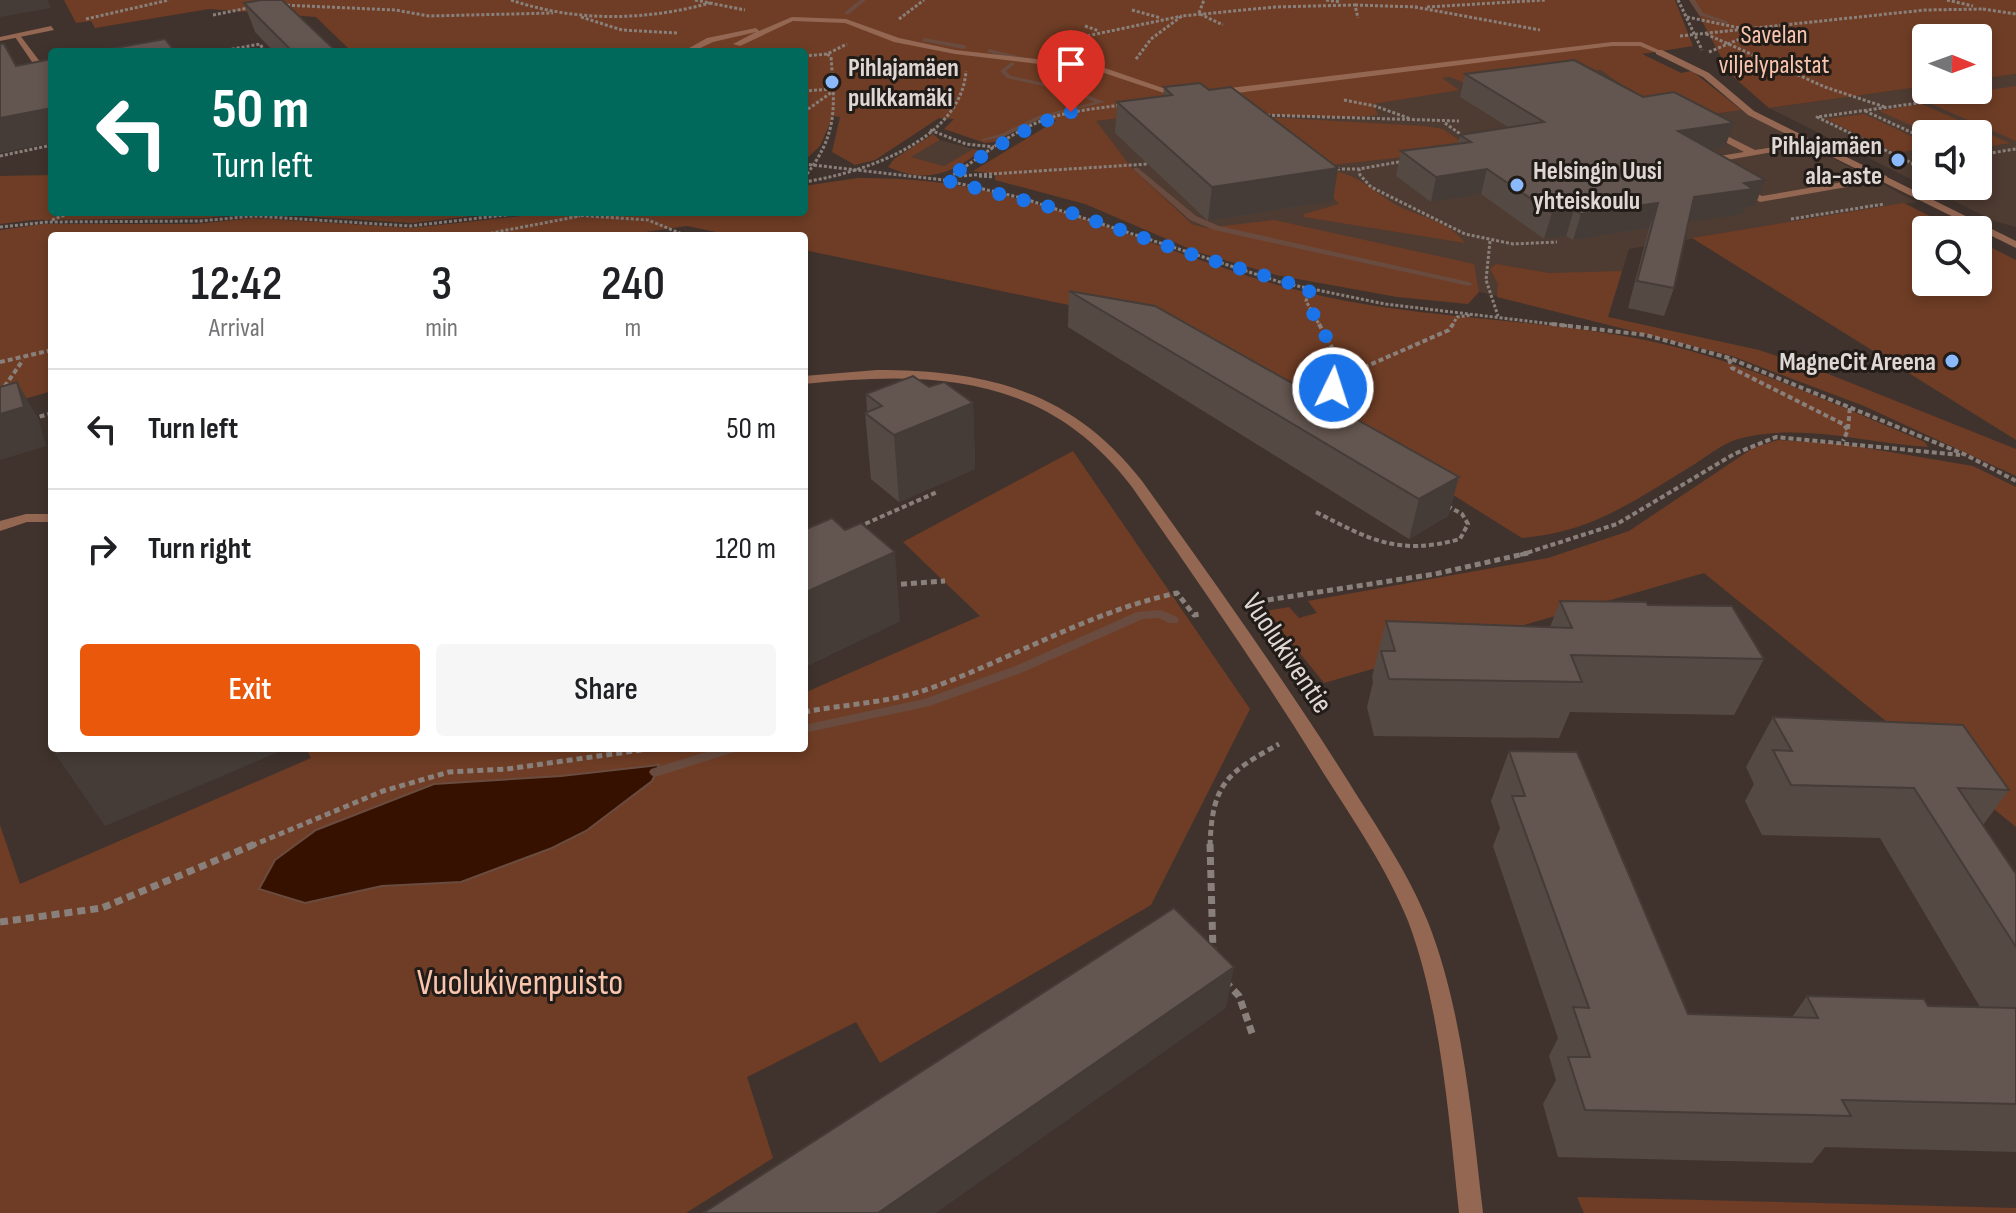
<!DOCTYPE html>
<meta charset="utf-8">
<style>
body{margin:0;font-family:"Sofia Sans Condensed",sans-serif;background:#f6f6f6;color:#202124;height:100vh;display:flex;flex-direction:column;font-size:30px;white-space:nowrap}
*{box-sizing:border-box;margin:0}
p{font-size:26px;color:#757577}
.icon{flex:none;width:44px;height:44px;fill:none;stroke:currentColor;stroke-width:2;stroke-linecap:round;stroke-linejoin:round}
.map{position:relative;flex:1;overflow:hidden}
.panel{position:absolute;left:48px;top:232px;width:760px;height:520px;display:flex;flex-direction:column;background:#fff;border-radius:8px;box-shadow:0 4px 12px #0003}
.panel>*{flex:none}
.top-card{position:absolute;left:48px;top:48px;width:760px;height:168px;border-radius:8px;box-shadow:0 4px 12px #0003;background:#00695c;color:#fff;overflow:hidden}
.needle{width:52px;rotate:91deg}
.tools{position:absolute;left:1912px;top:24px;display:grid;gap:16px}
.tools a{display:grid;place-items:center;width:80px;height:80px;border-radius:8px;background:#fff;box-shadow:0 4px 12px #0003;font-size:40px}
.pin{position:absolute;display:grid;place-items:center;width:68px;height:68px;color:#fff;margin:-82px -34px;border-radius:50% 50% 50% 0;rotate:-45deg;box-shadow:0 0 8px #0007}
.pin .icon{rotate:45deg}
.me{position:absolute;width:88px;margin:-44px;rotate:4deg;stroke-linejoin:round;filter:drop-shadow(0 0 6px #0008)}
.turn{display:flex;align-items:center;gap:28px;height:168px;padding:0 32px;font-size:36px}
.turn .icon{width:104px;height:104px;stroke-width:2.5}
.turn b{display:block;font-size:56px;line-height:68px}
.eta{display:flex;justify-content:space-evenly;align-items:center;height:136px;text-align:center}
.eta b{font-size:48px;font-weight:600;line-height:56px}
.action{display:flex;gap:16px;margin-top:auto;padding:16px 32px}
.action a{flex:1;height:92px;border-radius:8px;background:#ea580c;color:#fff;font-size:32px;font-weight:600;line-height:92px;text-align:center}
.action a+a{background:#f6f6f6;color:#202124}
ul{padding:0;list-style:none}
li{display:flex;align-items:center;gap:24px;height:120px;padding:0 32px;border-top:2px solid #e0e0e0}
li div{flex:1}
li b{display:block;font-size:30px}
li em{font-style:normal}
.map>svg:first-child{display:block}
.built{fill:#4e3b32;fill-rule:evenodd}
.green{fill:#6f3d25}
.water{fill:#371100;stroke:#694c3f;stroke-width:2}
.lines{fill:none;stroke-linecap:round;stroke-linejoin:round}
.stream{fill:#694c3f;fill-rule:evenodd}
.path-far3{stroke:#8a807b;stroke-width:3;stroke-dasharray:3 2;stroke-linecap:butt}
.path-far2{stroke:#8a807b;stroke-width:4;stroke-dasharray:5 3;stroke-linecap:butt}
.path-far1{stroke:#8a807b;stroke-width:5;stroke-dasharray:6 4;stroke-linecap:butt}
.path{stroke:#8a807b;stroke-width:7;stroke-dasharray:8 5;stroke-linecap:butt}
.lane{fill:#946752;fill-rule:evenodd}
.street{fill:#946752;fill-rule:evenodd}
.wall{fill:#554944}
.shaded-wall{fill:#453c37}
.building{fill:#63554f;stroke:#453c37;stroke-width:2}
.route{stroke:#1a73e8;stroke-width:14;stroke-dasharray:0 25.2}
.poi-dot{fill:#8abafc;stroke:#221c19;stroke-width:3}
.labels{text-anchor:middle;stroke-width:6;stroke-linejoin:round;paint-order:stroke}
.far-park-label{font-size:26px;fill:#fac5ad;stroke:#221c19}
.far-poi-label{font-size:26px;font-weight:bold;fill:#dfd7d3;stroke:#221c19;text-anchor:start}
.street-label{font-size:30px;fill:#dfd7d3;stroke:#221c19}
.near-park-label{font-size:36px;fill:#fac5ad;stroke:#221c19}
</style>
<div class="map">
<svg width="2016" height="1213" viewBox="0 0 2016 1213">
<rect width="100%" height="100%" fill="#40332d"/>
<g class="built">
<path d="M1640 53 1681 73 1692 71 1747 114 1917 202 1629 249 1606 322 1192 224 1132 168 1095 121Z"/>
<path d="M2016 74V227L1994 221 1769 108 1926 86V90H1978V79ZM1926 134H1978V186H1926Z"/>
<path d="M940 140 973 149 944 166 910 157Z"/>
</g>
<g class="green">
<path d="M64 0H1675L1693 46 1642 54 1681 73 1692 71 1741 110C1721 112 1698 118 1678 111 1652 103 1622 87 1601 70L1473 86 1450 77 1442 78 1459 90 1373 104 1378 115 1371 116C1337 118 1248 117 1218 106L1096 121 1132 168 1192 224 1207 228 1274 220 1474 264 1479 292 1468 304 1397 297 1276 275 1197 252 1085 204 995 180V174L973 171 1057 120H1037L994 142 985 143 944 129 954 119 939 118 875 160 855 165 832 152 840 117 833 116 820 146 804 161V52H352L316 17 209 9 95 28 91 21 76 23Z"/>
<path d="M1691 0H2016V74L1978 79V38H1926V86L1769 108 1730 74Z"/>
<path d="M2016 86V141L1922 100Z"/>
<path d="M1922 104 2010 143 1978 148V134H1931L1879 111Z"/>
<path d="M1864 114 1926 143V148L1896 153 1826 119Z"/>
<path d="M1264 117 1424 126 1443 129 1466 145 1459 151 1331 165Z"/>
<path d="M933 134 940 140 911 157 944 166 973 149 981 151C950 174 927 184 888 167L894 159Z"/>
<path d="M1336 172C1358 174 1379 196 1398 206 1420 217 1449 221 1465 243L1304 217V214L1339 204 1315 177Z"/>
<path d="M52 175V212H506L412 223 254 213 205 218 33 220 0 224V176Z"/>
<path d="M858 178C886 178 914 179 942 183 1061 200 1173 257 1289 288 1410 321 1537 316 1659 343 1751 364 1838 406 1925 442L1928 447C1866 443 1799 422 1738 439 1721 444 1705 458 1690 467 1632 502 1592 532 1522 538L1189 330 804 250V236H735L687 226 618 236H52V391L0 406V230L43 224H195L253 218 411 228 530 215 603 217 635 212H804V186Z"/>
<path d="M1904 203 1957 230H1926V282H1978V241L2016 260V440L1692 238Z"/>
<path d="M1496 264 1549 273 1622 271 1608 317 1759 350 1816 369 2016 449V476L1864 406 1732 356 1497 297 1498 284 1490 269Z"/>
<path d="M1778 440 1843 444 1973 466 2016 487V827L1704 573 1324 683 1266 611 1289 607 1299 618 1317 613 1308 601 1548 558 1629 531 1753 448Z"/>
<path d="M1073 451 1250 709 1151 905 880 1063 856 1022 747 1077 773 1158 686 1213H0V825L20 884 311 758 306 748H804V693L980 616 903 542Z"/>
<path d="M1577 1197 2016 1208V1213H1584Z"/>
</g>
<path class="water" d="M659 765 652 781 586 831 552 848 461 882 382 886 305 903 259 889 275 860 316 830 434 784 561 776Z"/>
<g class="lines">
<g class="stream">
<path d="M860 0H866L849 14H845V12Z"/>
<path d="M1689 0H1695L1703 13 1729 22 1726 24 1699 15Z"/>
<path d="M924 38 964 45 967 47 964 49 922 41Z"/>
<path d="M989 49 1026 58 1027 59 1024 61 987 52Z"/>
<path d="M1012 62 1015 64 1006 71 1011 76 1071 89 1105 102 1042 118 1005 136 982 141V139L1001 134 1038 116 1095 102 1067 91 1007 78 1000 71Z"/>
<path d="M1134 168H1138L1196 216 1219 226 1469 282 1473 284 1469 286 1214 230 1190 220 1134 170Z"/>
<path d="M1161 610 1177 617 1179 620 1177 623H1169L1159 618 1143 619 1021 673 930 706 804 733V725L924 699 1013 667 1137 612Z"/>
<path d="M719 748H740L738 751 655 777 651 775 649 772 651 769Z"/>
</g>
<g class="path-far3">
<path d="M511 0C575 22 645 21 710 3"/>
<path d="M695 0 745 10"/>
<path d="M1326 0 1341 2"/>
<path d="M1678 0 1702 50"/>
<path d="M1947 0 1973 6"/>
<path d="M282 5 395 10 429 16 553 13"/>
<path d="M1355 5 1417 7"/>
<path d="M1415 7 1540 30"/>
<path d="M1427 7 1545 0"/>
<path d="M1983 9 2016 14"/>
<path d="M1132 10 1161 18"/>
<path d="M1199 13 1204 0"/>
<path d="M1200 14 1223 25"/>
<path d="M213 15 253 7"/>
<path d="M581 17 622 30 677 33"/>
<path d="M1687 17 1740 28"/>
<path d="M86 19 169 0"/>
<path d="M899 19 924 0"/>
<path d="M1085 26 1099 31"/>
<path d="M1706 34 1825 87 1885 107"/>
<path d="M1680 36 1925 10 1984 9"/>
<path d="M1058 42 1182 16"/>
<path d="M217 52 260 44 265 52"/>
<path d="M1709 52 1742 38 1752 29"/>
<path d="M804 56 827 54 847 44"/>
<path d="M1136 59 1151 39 1182 16 1275 7 1355 5 1358 18"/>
<path d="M804 91 832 89"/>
<path d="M1344 100 1375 106 1411 119"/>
<path d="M1865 111 1926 139"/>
<path d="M804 112 832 92"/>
<path d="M1262 115 1459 121"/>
<path d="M1445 123 1463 136"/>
<path d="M930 130 966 144 994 147"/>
<path d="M1978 155 2016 149"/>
<path d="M0 156 52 145"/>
<path d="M1404 161 1359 169 1360 175 1371 187 1465 234 1513 244 1557 242"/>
<path d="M804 164 944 180 1022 198 1283 283 1385 304 1569 326"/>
<path d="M1911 164 1926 162"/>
<path d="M1914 164 1817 117 1926 102"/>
<path d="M1332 169H1359"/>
<path d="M959 176 1148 164"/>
<path d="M979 176 994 177"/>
<path d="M804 178C838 134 835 110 831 57L827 54"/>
<path d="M945 180C977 160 1006 135 1041 121 1067 111 1094 109 1121 105"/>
<path d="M804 182C862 173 961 141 966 71"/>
<path d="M531 212 648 220 687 236"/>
<path d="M1791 219 1884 204"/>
<path d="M52 220 73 212"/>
<path d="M0 227 48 222 200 221 254 216 410 226 532 212"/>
<path d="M476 236 580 216"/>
<path d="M1490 241 1486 280 1498 316"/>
<path d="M1310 289 1306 301 1320 326"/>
<path d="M1452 326 1457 317 1472 315"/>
</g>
<g class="path-far2">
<path d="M1319 324 1339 360 1342 377 1319 406"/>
<path d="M1552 324 1646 335 1729 358 1966 455 2016 481"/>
<path d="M1729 359 1732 368 1843 424 1848 430 1843 441"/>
<path d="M0 362 52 350"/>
<path d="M1342 377 1449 330 1453 324"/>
<path d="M0 393 23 360"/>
<path d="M32 419 52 413"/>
<path d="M1848 429 1850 406"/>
<path d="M1316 512C1370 540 1399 556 1460 539L1468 524 1462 514 1446 505"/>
<path d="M858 527 937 492"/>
<path d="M1520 555 1617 524 1734 454 1776 437 1960 455"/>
</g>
<g class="path-far1">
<path d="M891 585 945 581"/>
<path d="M1248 603 1435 574 1528 553"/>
<path d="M804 712C846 704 890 703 931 688 1014 658 1089 612 1177 593L1194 615 1200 614"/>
<path d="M251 846 383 791 449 772 507 769 655 748"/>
<path d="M1210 846C1212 783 1227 773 1279 744"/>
</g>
<g class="path">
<path d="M1210 844 1213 952"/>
<path d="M0 922 102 908 255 844"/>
<path d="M1225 981 1239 996 1253 1036"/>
</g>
<g class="lane">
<path d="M792 17 846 19 899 38 955 50 1099 66 1186 96 1179 98 1098 71 955 54 894 42 845 23 793 21 740 46 733 44 756 32 713 42 692 52H682L707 38 756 28 759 31Z"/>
<path d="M13 34H19L47 71V75H41Z"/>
<path d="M1612 42H1641L1663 52 1659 54 1640 46H1612L1213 96 1209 93 1213 90Z"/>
<path d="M1709 127 1755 150 1813 141 1818 144 1704 164 1699 161 1701 159 1744 152 1706 132 1704 130Z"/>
<path d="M1883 175 1887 176V180L1760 202 1735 188 1744 186 1762 196Z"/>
</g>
<g class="street">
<path d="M51 26 54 30 0 41V37Z"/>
<path d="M1656 50H1662L1709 73 1754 111 2016 241V248L1748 115 1703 77 1656 54Z"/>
<path d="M877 370C987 370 1072 391 1142 481 1213 580 1283 678 1348 781 1376 826 1408 872 1428 922 1463 1011 1472 1119 1483 1213H1459C1449 1120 1441 1008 1408 921 1387 869 1354 821 1324 774 1264 676 1198 582 1132 487 1047 375 934 370 804 384V376Z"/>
<path d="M26 514H52V522H27L0 531V521Z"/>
</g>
</g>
<g class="wall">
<path d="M244 3 337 52H274L255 32Z"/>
<path d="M1465 74 1725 147 1710 149 1755 206 1746 207 1743 214 1689 222 1674 288 1664 316 1628 308 1649 228 1573 240 1566 236 1544 239 1481 194 1431 202 1396 176 1401 151 1458 144 1460 135 1508 127 1460 97Z"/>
<path d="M1164 87 1333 201 1208 221 1115 133 1117 102 1163 96Z"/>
<path d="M1069 291 1459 477 1448 516 1409 539 1068 327Z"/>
<path d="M929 387 973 403 975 469 899 502 871 479 865 413 867 412 866 394Z"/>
<path d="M804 530 900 621 809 665 804 659Z"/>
<path d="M1560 601 1648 605 1764 659 1734 715 1570 712 1559 738 1374 736 1367 707 1373 682 1372 677 1386 621 1550 627Z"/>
<path d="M1773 717 2009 790 1983 825 2016 874V1152L1825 1147 1812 1163 1558 1157 1543 1104 1556 1080 1549 1056 1558 1038 1493 846 1500 828 1491 801 1509 751 1688 1014 1792 1017 1807 996 1928 1006 1980 1007 1880 838 1762 835 1745 801 1754 784 1746 767Z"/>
</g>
<g class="shaded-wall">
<path d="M0 0H47L51 8 0 17Z"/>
<path d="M52 108V143L0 153V118Z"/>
<path d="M1734 123 1725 147 1670 155 1678 131Z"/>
<path d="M1338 168 1333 201 1208 221 1212 187Z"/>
<path d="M1487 169 1481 194 1431 202 1436 177Z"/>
<path d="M1765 180 1755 206 1746 207 1743 214 1685 223 1694 197 1744 183Z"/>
<path d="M1658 203 1649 228 1573 240 1581 214Z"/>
<path d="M1574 210 1566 236 1544 239 1552 213Z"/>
<path d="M17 382 39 420 46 446 0 460V414Z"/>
<path d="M973 403 975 469 899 502 894 435Z"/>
<path d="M1459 477 1448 516 1409 539 1419 499Z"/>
<path d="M895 552 900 621 809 665 804 627V593Z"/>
<path d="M73 748H288L105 826 56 755Z"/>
<path d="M1234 967 1226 1008 936 1213H878Z"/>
</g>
<g class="building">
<path d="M261 0H282L337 52H293L244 3Z"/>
<path d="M165 39 175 52H93Z"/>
<path d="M0 44H4L16 66 52 59V108L0 118Z"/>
<path d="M1574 60 1643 97 1674 92 1734 123 1678 131 1765 180 1744 183 1753 189 1694 197 1674 288 1637 281 1658 203 1581 214 1574 210 1552 213 1487 169 1436 177 1401 151 1471 142 1460 135 1544 122 1465 74Z"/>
<path d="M1200 83 1209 90 1231 87 1338 168 1212 187 1117 102 1172 95 1164 87Z"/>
<path d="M1069 291 1155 306 1459 477 1419 499Z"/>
<path d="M913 376 929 387 944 382 973 403 894 435 865 413 882 406 866 394Z"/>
<path d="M17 382 24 407 0 414V387Z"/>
<path d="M832 518 845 530 861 523 895 552 804 593V530Z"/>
<path d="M1560 601 1646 602 1648 605 1732 606 1764 659 1571 655 1582 682 1389 679 1381 651H1395L1386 621 1572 628Z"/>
<path d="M1773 717 1963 725 2009 790 1958 788 2016 874V947L1914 788 1791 785 1773 750 1792 751Z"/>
<path d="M52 725V740L49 727Z"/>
<path d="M54 748H73L56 755Z"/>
<path d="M1509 751 1577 752 1688 1014 1818 1018 1807 996 1924 999 1928 1006 2016 1008V1104L1842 1100 1851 1116 1585 1110 1568 1057H1590L1573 1007 1589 1008 1512 796H1525Z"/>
<path d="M1174 908 1234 967 878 1213H703Z"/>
</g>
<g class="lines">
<path class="route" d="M1071 112C1023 126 987 154 944 180L1066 211 1187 253 1310 289 1306 301 1339 360 1342 377 1333 388"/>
</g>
<g class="poi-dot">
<circle cx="832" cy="82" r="8"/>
<circle cx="1898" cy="160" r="8"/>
<circle cx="1517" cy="185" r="8"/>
<circle cx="1952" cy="361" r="8"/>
</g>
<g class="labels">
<g class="far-park-label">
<text x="1774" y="43">Savelan<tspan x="1774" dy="30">viljelypalstat</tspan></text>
</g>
<g class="far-poi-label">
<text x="848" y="76">Pihlajamäen<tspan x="848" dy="30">pulkkamäki</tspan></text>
<text x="1882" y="154" text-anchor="end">Pihlajamäen<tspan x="1882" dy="30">ala-aste</tspan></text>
<text x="1533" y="179">Helsingin Uusi<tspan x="1533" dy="30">yhteiskoulu</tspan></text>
<text x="1936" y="370" text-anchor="end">MagneCit Areena</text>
</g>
<g class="street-label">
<text transform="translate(1288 653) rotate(56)" y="10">Vuolukiventie</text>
</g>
<g class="near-park-label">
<text x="520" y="994">Vuolukivenpuisto</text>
</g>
</g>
</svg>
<div class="tools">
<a><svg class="needle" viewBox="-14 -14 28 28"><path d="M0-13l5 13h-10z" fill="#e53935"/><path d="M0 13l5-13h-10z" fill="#757577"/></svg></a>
<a><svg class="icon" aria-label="sound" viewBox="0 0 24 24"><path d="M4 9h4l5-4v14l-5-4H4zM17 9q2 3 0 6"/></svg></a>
<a><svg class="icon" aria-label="search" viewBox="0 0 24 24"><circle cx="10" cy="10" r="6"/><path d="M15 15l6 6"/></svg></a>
</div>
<div class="pin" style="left:1071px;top:112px;background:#d93025"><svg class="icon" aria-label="arrive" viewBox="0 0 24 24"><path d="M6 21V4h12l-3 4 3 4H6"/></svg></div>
<svg class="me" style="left:1333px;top:388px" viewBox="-20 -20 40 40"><circle r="17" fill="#1a73e8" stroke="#fff" stroke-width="3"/><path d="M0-11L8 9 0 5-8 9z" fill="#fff"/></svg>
<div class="top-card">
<div class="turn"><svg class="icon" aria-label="left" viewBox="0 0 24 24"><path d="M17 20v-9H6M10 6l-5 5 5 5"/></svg><div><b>50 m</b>Turn left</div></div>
</div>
<section class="panel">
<div class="eta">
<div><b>12:42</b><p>Arrival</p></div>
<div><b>3</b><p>min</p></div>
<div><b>240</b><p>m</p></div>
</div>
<ul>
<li><svg class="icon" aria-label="left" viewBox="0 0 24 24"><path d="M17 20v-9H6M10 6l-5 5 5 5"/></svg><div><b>Turn left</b></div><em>50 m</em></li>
<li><svg class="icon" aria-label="right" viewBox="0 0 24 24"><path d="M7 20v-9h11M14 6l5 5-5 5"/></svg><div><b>Turn right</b></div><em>120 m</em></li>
</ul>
<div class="action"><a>Exit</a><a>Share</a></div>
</section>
</div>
